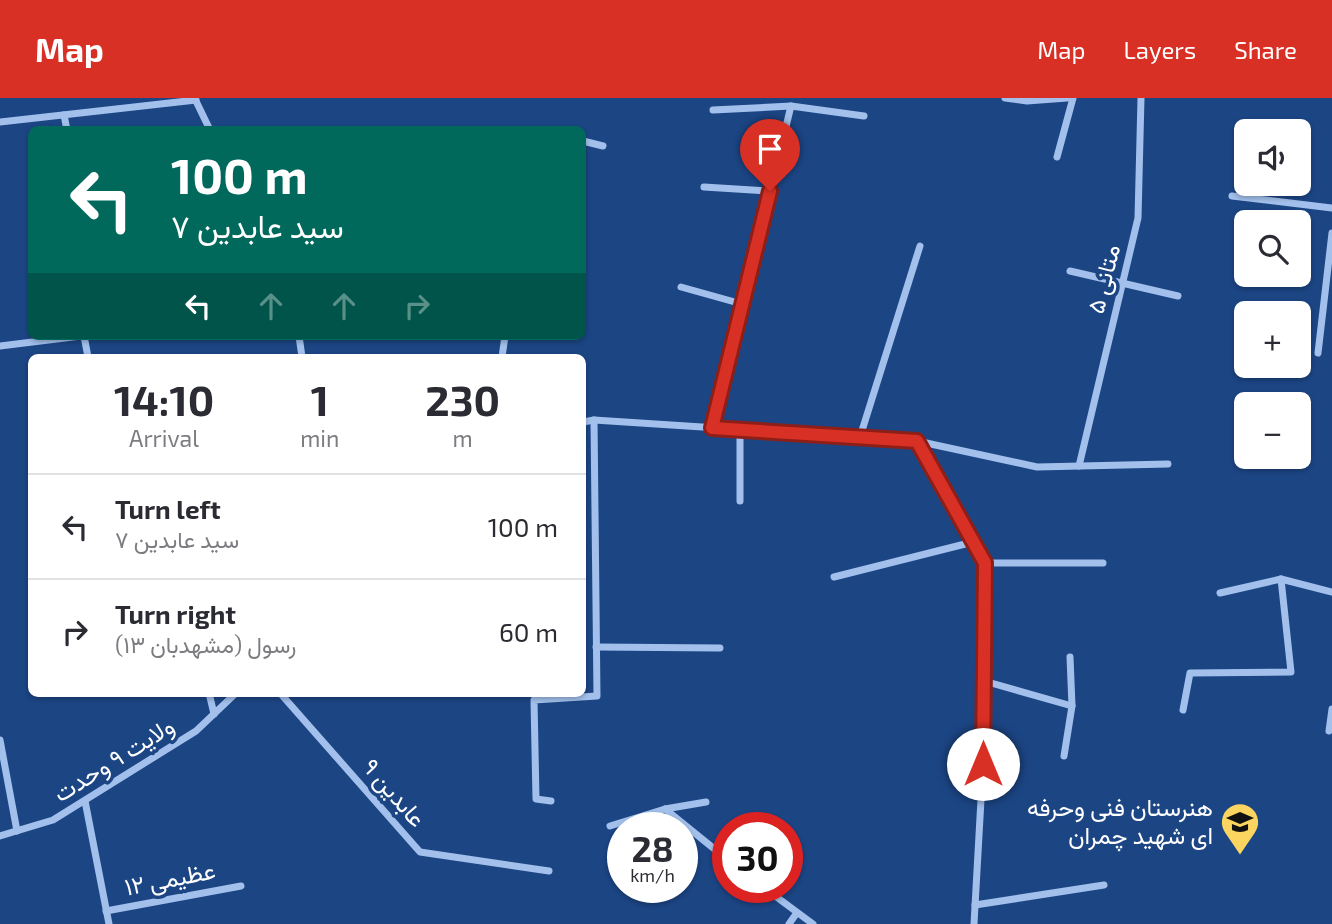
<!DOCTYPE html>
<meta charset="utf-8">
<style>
body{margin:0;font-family:"Exo 2",Vazirmatn,sans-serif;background:#f7f7f7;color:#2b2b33;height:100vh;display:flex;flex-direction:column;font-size:26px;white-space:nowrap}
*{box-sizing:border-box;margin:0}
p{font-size:23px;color:#7c7c81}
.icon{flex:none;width:38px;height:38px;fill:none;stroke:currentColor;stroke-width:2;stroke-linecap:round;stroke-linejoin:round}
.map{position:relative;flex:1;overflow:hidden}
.side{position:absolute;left:28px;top:256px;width:558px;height:343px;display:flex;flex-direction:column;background:#fff;border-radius:10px;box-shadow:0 2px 5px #0004}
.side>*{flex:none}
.top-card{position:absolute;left:28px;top:28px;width:558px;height:214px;border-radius:10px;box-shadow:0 2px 5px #0004;background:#00695c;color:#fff;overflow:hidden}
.controls{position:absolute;left:1234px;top:21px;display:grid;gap:14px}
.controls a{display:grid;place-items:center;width:77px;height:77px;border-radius:10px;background:#fff;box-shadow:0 2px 5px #0004;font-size:35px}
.speed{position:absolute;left:607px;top:714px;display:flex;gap:14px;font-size:35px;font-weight:700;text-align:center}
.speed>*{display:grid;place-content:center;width:91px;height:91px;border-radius:50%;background:#fff;box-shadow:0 2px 5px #0004;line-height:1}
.speed small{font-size:18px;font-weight:400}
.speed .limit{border:10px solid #d22;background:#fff;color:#111}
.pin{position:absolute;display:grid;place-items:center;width:60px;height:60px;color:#fff;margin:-72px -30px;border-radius:50% 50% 50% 0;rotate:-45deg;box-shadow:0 0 7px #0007}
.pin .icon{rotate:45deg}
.me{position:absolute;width:77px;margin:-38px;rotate:0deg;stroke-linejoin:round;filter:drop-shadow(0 0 5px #0008)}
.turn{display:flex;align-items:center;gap:24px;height:147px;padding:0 28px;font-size:32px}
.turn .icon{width:91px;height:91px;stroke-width:2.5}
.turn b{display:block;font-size:49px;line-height:60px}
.lanes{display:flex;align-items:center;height:66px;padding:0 28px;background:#0003;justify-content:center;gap:35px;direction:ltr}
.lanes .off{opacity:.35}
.eta{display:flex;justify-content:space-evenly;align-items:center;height:119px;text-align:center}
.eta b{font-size:42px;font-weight:700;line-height:49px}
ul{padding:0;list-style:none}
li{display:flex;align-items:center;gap:21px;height:105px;padding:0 28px;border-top:2px solid #e1e1e2}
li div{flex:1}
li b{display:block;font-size:26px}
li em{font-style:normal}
header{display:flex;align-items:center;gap:42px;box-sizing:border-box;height:98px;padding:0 35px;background:#d93025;color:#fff}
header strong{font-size:33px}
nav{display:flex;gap:38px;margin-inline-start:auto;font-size:24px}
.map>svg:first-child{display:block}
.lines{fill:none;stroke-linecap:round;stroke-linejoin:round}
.street{stroke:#a2c0eb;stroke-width:7}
.route-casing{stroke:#8d1f18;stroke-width:18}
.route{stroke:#d93025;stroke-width:12}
.labels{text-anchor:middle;stroke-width:7;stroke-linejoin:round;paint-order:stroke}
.street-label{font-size:24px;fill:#fff;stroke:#1c4584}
.poi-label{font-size:24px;fill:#fff;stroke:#1c4584;text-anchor:end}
</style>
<header>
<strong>Map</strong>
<nav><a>Map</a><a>Layers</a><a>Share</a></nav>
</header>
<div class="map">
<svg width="1332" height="826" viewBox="0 0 1332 826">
<rect width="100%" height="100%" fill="#1c4584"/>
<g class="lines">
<g class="street">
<path d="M1005 0 1027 3 1067 0"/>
<path d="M195 1 210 32"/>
<path d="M713 12 791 8 864 18"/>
<path d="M64 17 67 32"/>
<path d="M0 24 196 2"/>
<path d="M535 32H537"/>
<path d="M583 43 603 48"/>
<path d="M1057 59 1073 0"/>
<path d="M704 89 770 93"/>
<path d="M1232 98 1332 110"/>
<path d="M1070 173 1178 198"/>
<path d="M681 189 742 206"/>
<path d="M84 238 88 259"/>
<path d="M299 238 302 259"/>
<path d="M0 248 81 238"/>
<path d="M1318 255 1332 135"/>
<path d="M502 259 505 238"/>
<path d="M583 324 594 322 917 343 1037 369 1168 366"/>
<path d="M712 330 791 8"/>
<path d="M860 339 920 148"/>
<path d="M917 343 985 465 983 666 974 826"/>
<path d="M1079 368 1138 120 1141 0"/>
<path d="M740 403V331"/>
<path d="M985 465H1103"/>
<path d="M834 479 973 444"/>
<path d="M1220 495 1281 481 1332 494"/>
<path d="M596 549 720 550"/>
<path d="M984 583 1072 608"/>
<path d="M209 595 214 616"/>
<path d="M280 595 420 754 549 773"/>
<path d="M1183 612 1190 575 1291 574 1281 481"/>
<path d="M1329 633 1332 611"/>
<path d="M0 642 17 733"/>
<path d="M1064 658 1072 608 1070 559"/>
<path d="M85 703 109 826"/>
<path d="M551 703 536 701 534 602 597 598 594 322"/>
<path d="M665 711 728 762"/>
<path d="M610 728 665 711 706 704"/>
<path d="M0 738 53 722 196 633 236 595"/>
<path d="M763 789 813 826"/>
<path d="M975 807 1104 787"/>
<path d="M106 813 241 788"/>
<path d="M789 826 796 816"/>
</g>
</g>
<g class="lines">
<g class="route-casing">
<path id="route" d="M770 93 712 330 917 343 985 465 983 666"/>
</g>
<use href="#route" class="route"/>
</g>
<defs>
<g id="school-pin" transform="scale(2.0125)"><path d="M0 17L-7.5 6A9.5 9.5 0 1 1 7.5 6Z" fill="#fbd560" stroke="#1c4584"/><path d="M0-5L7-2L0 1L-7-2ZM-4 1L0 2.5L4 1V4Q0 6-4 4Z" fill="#111"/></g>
</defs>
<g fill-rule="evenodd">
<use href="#school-pin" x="1240" y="724"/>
</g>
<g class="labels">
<g class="street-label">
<text transform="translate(1104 181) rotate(-76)" y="8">متانی ۵</text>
<text transform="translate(114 662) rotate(-32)" y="8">ولایت ۹ وحدت</text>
<text transform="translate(394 695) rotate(49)" y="8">عابدین ۹</text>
<text transform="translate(170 781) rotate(-11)" y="8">عظیمی ۱۲</text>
</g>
<g class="poi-label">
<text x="1213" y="718">هنرستان فنی وحرفه<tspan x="1213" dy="28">ای شهید چمران</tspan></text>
</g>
</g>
</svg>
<div class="controls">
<a><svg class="icon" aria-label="sound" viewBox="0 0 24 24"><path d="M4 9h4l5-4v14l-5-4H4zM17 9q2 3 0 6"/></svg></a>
<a><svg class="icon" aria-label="search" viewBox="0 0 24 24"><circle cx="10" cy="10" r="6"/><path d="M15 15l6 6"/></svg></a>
<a>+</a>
<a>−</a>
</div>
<div class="speed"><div>28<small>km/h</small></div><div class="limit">30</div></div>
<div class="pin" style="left:770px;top:93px;background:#d93025"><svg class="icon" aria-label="arrive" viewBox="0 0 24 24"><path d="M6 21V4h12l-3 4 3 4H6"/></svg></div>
<svg class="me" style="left:983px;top:666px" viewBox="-20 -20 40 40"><circle r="19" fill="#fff"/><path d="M0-13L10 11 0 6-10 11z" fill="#d93025"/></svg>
<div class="top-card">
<div class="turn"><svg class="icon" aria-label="left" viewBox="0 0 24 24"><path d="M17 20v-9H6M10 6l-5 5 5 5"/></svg><div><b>100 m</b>سید عابدین ۷</div></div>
<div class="lanes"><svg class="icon" aria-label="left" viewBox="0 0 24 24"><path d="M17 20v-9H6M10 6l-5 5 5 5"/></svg><svg class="icon off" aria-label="ahead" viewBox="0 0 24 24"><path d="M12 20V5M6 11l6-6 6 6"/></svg><svg class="icon off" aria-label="ahead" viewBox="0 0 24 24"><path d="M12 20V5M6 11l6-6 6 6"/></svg><svg class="icon off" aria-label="right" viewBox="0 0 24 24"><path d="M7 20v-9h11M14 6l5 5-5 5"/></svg></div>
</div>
<section class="side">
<div class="eta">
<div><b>14:10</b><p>Arrival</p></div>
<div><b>1</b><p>min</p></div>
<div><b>230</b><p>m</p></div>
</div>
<ul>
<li><svg class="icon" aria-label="left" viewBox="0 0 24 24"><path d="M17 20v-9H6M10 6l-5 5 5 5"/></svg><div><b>Turn left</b><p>سید عابدین ۷</p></div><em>100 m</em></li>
<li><svg class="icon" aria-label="right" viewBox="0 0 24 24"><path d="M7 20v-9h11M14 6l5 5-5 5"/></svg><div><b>Turn right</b><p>رسول (مشهدبان ۱۳)</p></div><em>60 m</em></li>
</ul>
</section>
</div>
